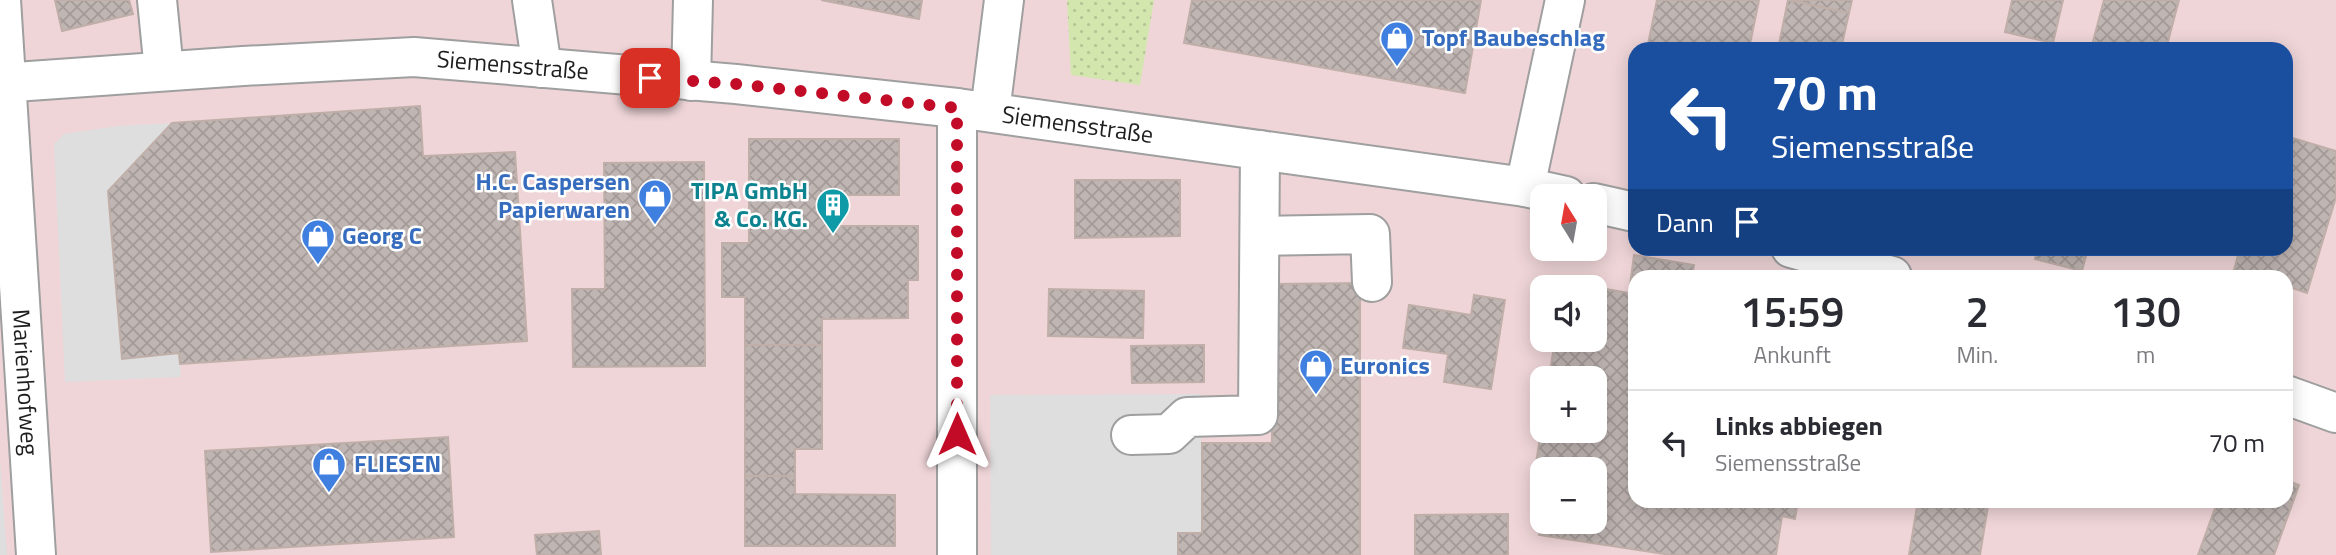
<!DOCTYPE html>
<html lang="de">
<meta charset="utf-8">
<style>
body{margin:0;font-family:"Titillium Web",sans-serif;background:#f7f7f7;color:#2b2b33;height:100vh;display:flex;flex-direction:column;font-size:26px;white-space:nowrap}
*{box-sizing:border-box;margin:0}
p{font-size:23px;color:#7c7c81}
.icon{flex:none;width:38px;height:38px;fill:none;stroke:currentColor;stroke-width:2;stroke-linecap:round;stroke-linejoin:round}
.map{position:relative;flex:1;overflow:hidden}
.drawer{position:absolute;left:1628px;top:270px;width:665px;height:238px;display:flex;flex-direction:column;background:#fff;border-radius:21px;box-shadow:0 4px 18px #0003}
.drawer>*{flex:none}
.guide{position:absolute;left:1628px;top:42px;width:665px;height:214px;border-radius:21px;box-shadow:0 4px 18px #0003;background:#1a4fa0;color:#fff;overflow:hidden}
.needle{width:46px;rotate:349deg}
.buttons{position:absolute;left:1530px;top:184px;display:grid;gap:14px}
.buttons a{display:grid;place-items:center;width:77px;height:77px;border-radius:14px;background:#fff;box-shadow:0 4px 18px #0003;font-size:35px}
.pin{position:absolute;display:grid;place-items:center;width:60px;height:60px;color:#fff;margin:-30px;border-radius:14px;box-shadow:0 4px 10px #0006}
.me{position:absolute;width:77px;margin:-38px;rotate:0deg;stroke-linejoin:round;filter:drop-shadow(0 0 5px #0008)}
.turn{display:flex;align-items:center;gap:24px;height:147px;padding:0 28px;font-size:32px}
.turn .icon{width:91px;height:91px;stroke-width:2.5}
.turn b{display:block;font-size:49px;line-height:60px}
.then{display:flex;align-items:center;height:66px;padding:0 28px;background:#0003;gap:14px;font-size:26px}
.eta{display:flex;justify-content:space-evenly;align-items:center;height:119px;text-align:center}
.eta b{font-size:42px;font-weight:600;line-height:49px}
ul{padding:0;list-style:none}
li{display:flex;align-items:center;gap:21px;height:105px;padding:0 28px;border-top:2px solid #e1e1e2}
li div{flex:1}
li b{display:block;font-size:26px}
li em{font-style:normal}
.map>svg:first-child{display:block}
.commercial{fill:#efd5d8;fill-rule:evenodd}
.grass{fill:url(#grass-dots)}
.parking{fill:#dedede}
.building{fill:url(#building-cross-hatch);stroke:#c0afa8;stroke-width:2}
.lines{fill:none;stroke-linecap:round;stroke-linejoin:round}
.minor-casing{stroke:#9f9f9f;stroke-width:42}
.minor{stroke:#fff;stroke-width:38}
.route{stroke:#c20b27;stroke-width:12;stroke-dasharray:0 21.6}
.labels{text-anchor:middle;stroke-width:5;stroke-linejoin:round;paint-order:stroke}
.shop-label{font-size:24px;font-weight:bold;fill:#366cbe;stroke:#fff;text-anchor:start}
.street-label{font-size:24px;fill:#1e1e1e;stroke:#fff}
.culture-label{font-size:24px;font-weight:bold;fill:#0d838f;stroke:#fff;text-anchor:end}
</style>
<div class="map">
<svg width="2336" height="555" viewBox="0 0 2336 555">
<defs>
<pattern id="grass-dots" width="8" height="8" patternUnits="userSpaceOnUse" patternTransform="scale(1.75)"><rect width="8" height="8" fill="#d2e6ae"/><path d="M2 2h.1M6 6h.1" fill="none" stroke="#b4c595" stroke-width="1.8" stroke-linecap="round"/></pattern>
<pattern id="building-cross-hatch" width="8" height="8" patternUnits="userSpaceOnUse" patternTransform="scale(1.75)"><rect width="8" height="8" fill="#bfb5b2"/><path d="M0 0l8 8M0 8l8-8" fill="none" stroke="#a49b99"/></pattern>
</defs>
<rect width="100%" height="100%" fill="#efeae5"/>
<path class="commercial" d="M0 0H2336V555H0ZM1634 49H2286V248H1634ZM1542 196H1594V248H1542ZM1634 276H2286V500H1634ZM1542 287H1594V340H1542ZM1542 378H1594V430H1542ZM1542 469H1594V522H1542Z"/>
<path class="grass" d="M1067 0H1154L1140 85 1071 75Z"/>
<g class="parking">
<path d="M172 123 108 191 122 359 179 353 181 377 65 382 54 144 64 134 118 126Z"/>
<path d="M1201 394 1202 533H1178V555H991L990 395Z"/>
<path d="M0 459 7 555H0Z"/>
</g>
<g class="building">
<path d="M55 0H129L133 14 62 31Z"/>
<path d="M821 0H922L919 19Z"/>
<path d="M1192 0H1481L1465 93 1184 43Z"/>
<path d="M1657 0H1759L1749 49H1647Z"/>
<path d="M1788 0H1852L1849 13Z"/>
<path d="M1788 0 1849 13 1841 49H1778Z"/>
<path d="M2012 0H2063L2053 43 2005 32Z"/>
<path d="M2104 0H2179L2166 49H2091Z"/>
<path d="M420 106 423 156 515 152 527 341 180 364 179 353 122 359 108 191 172 123Z"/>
<path d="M2286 136 2336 151V197L2307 293 2286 286V276H2254L2234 270 2240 248H2286Z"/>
<path d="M749 139H899V195H827L826 226H918V280H908V318L822 319V345H745V297H722V243H749Z"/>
<path d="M704 162 705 366 573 367 572 289H605L604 163Z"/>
<path d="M1075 180H1180V236L1075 238Z"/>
<path d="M2038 248H2088L2082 271 2035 259Z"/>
<path d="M1634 255 1694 265 1692 276H1634V500H1798L1795 519 1782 516 1776 555H1671L1539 535 1542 516V522H1594V469H1542V484L1533 483 1542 424V430H1594V378H1549L1555 340H1594V287L1629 293Z"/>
<path d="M1360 283V555H1178V533H1202V443H1272V284Z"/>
<path d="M1049 289 1144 291 1143 338 1048 336Z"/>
<path d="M1474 295 1505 300 1491 389 1444 382 1448 354 1403 348 1409 305 1471 315Z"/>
<path d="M745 345H822V449H795V476H745Z"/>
<path d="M1204 345V382L1132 383 1131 346Z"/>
<path d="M448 437 454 537 211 552 205 451Z"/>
<path d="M745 476H795V494L895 495V546H745Z"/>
<path d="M2286 480 2299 485 2274 555H2198L2218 500H2286Z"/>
<path d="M1918 500H1989L1980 555H1909Z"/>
<path d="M1508 514V555H1415V515Z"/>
<path d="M599 531 601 555H537L535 535Z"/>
</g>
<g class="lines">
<g class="minor-casing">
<g id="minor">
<path id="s1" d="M1 0 36 555"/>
<path d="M157 0 164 71"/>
<path d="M532 0 542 68"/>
<path d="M691 81 693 0"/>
<path id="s2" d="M0 83 243 66 414 57 736 84 957 108 1525 187 1566 196"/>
<path d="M990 112 1004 0"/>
<path d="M1525 187 1565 0"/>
<path d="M1594 203 1634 212"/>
<path d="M1260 236 1370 234 1372 282"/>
<path d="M1791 248 1892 276"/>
<path d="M2286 395 2336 413"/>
<path d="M1131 435 1169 434 1187 417 1258 415 1260 150"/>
<path d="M957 555V108"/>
</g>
</g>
<use href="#minor" class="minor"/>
</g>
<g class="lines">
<path class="route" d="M650 78 736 84 957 108V434"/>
</g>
<defs>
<g id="shop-pin" transform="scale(1.75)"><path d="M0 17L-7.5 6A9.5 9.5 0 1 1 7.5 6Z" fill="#3f7fe0" stroke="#fff"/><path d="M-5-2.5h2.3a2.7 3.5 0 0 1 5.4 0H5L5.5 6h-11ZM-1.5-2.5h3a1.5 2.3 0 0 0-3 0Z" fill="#fff"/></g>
<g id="building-pin" transform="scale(1.75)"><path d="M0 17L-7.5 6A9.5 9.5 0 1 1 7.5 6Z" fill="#0f9aa8" stroke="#fff"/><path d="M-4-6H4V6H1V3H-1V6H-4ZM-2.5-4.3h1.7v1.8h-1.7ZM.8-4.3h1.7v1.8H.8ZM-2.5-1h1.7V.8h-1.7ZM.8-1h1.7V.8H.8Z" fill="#fff"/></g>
</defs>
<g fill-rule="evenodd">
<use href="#shop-pin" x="1397" y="38"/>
<use href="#shop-pin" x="655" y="196"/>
<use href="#building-pin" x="833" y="205"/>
<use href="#shop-pin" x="318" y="236"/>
<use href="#shop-pin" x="1316" y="366"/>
<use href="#shop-pin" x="329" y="464"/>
</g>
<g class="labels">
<g class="shop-label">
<text x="1422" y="46">Topf Baubeschlag</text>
<text x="630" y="190" text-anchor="end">H.C. Caspersen<tspan x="630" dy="28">Papierwaren</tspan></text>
<text x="342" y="244">Georg C</text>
<text x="1340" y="374">Euronics</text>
<text x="354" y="472">FLIESEN</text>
</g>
<g class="street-label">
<text dy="8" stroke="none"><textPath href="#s2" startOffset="514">Siemensstraße</textPath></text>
<text dy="8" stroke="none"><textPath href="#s2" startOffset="1082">Siemensstraße</textPath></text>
<text dy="8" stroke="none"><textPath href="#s1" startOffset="383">Marienhofweg</textPath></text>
</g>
<g class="culture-label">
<text x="808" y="199">TIPA GmbH<tspan x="808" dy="28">&amp; Co. KG.</tspan></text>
</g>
</g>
</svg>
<div class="buttons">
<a><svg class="needle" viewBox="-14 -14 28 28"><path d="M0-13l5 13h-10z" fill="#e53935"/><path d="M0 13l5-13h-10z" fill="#7c7c81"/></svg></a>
<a><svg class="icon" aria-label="sound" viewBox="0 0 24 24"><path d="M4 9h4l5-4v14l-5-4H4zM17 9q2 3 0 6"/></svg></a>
<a>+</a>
<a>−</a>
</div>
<div class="pin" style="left:650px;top:78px;background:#d93025"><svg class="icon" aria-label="arrive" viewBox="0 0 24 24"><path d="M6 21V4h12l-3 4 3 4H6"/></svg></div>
<svg class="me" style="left:957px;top:434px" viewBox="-20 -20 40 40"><path d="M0-17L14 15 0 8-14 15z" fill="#c20b27" stroke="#fff" stroke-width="4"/></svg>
<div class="guide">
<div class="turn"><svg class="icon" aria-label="left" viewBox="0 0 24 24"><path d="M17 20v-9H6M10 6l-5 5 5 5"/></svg><div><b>70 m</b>Siemensstraße</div></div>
<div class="then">Dann<svg class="icon" aria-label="arrive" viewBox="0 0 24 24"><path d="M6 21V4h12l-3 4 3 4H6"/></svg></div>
</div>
<section class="drawer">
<div class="eta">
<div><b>15:59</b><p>Ankunft</p></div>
<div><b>2</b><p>Min.</p></div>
<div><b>130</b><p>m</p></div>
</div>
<ul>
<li><svg class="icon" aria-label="left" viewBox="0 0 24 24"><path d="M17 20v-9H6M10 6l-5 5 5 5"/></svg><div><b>Links abbiegen</b><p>Siemensstraße</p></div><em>70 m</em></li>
</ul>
</section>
</div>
